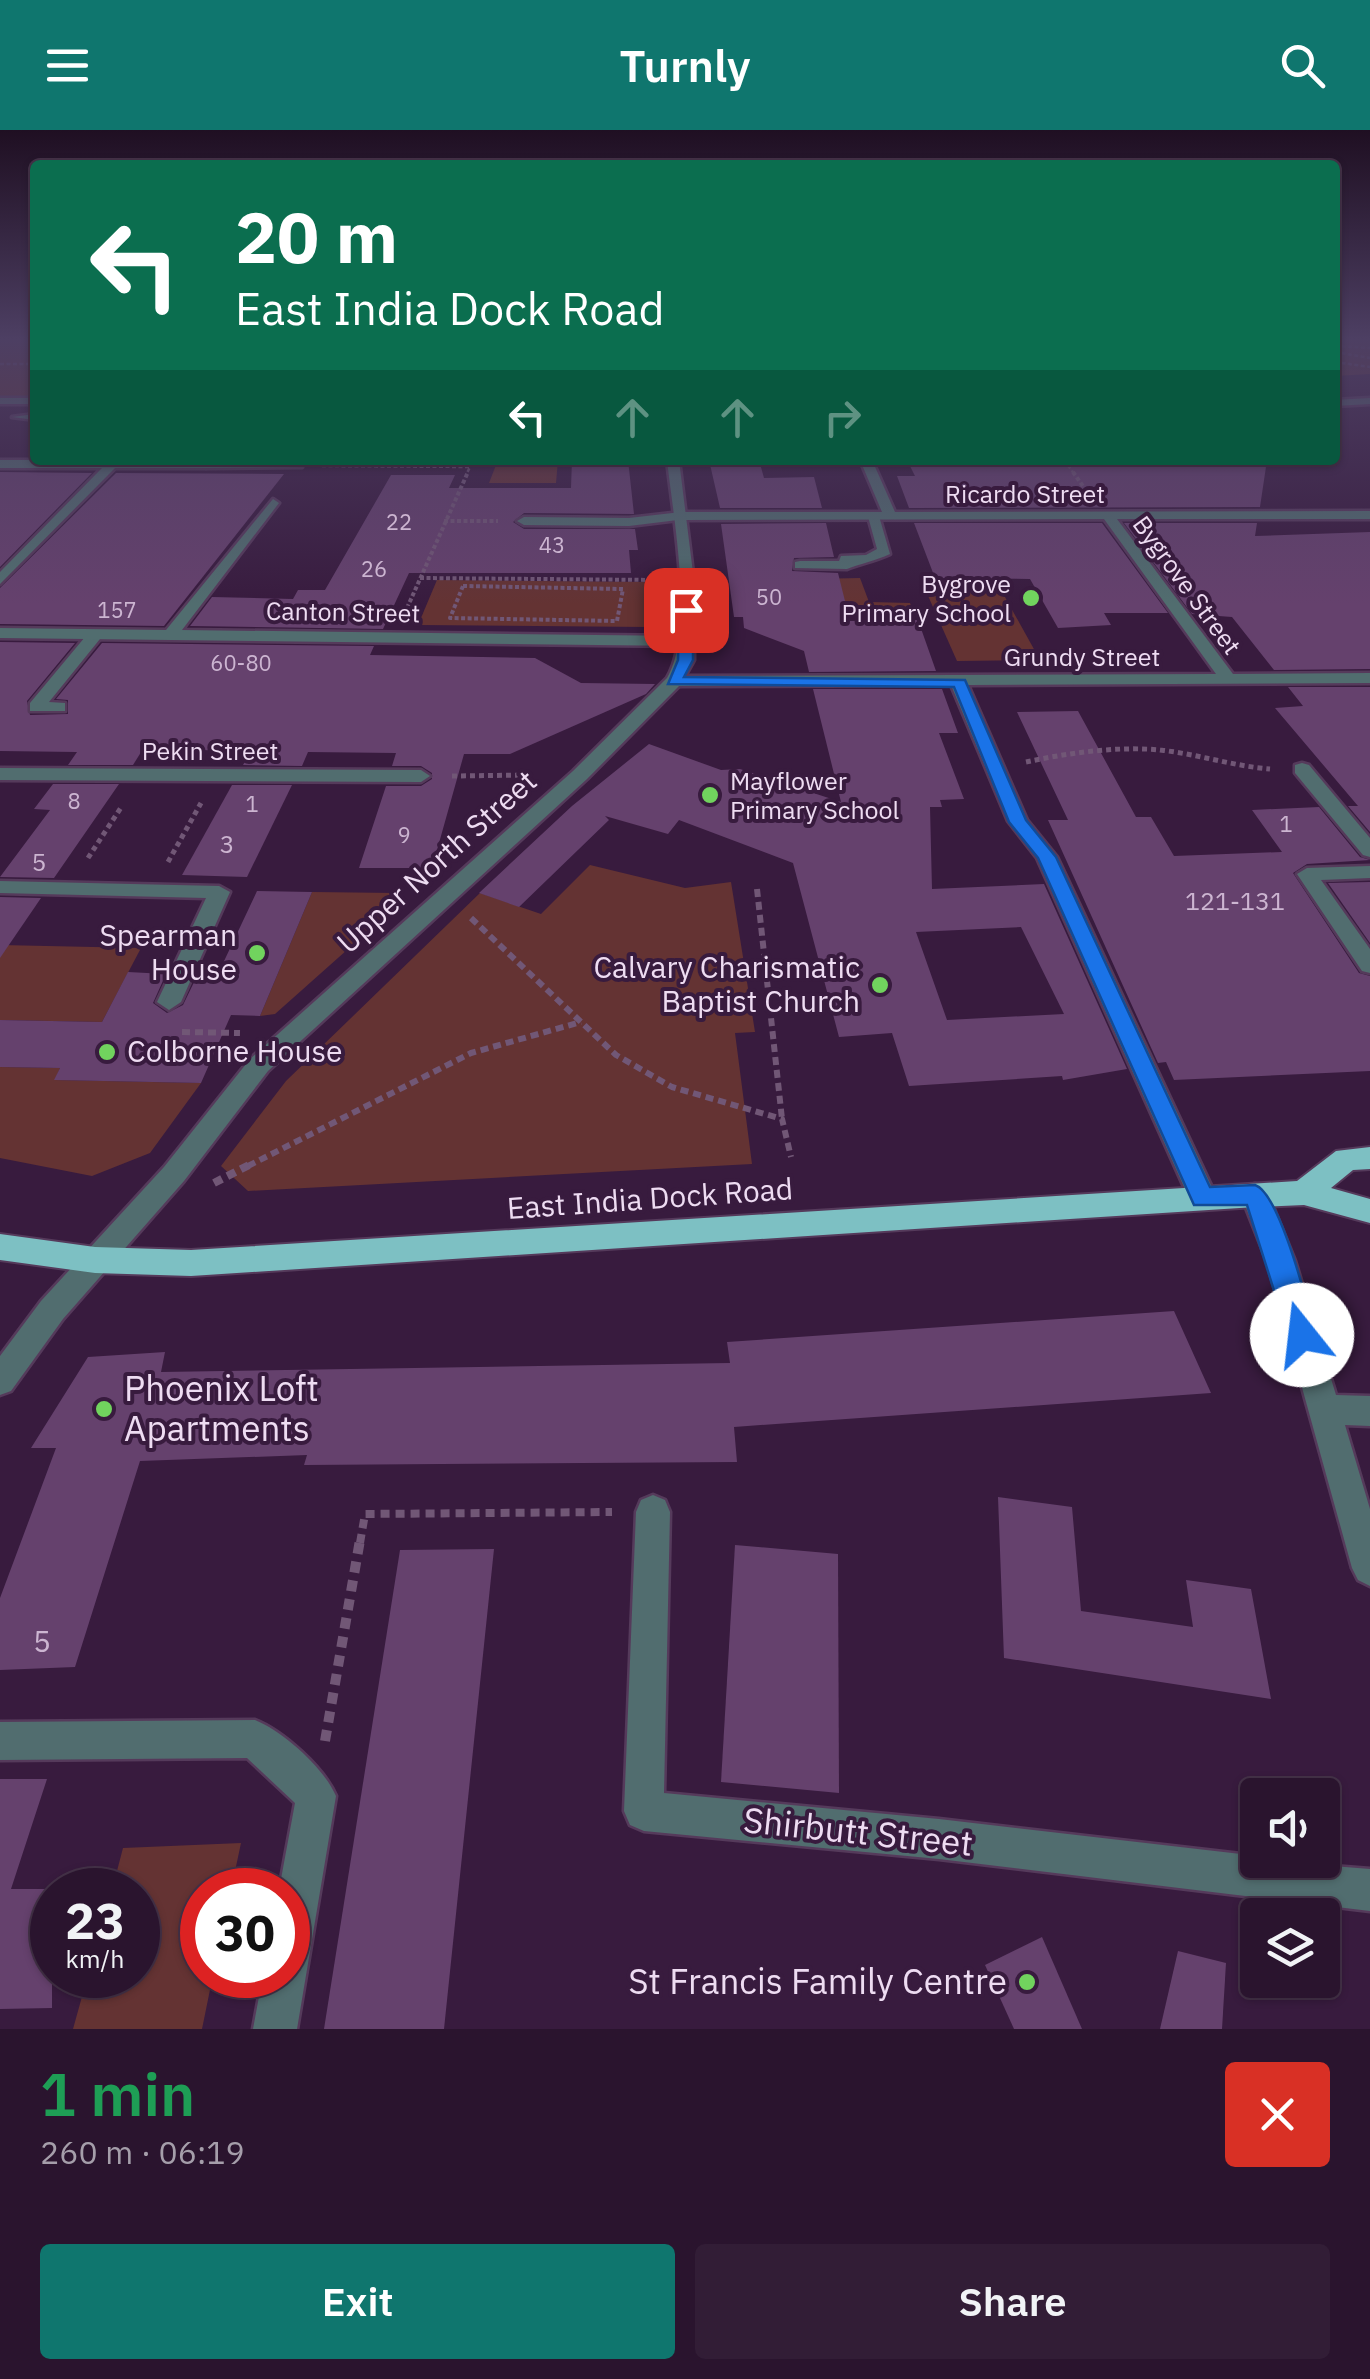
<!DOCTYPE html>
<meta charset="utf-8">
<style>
body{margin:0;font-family:"IBM Plex Sans",sans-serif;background:#321d36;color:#f1f3f6;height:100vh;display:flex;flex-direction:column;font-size:38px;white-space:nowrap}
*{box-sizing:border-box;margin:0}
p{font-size:32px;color:#a59eaa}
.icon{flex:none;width:55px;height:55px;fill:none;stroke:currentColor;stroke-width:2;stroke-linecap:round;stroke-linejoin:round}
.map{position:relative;height:1899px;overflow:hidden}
.drawer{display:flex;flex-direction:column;background:#2a142e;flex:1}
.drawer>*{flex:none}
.guide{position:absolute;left:30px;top:30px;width:1310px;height:305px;border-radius:10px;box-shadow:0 2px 8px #0004,0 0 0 2px #46334a;background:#0b6e4f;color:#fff;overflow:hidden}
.controls{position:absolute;left:1240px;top:1648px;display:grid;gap:20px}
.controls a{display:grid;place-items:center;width:100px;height:100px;border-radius:10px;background:#2a142e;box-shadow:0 2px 8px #0004,0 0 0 2px #46334a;font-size:50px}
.speed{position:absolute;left:30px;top:1738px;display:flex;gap:20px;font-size:50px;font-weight:700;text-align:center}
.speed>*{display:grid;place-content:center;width:130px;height:130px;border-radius:50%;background:#2a142e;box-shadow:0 2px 8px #0004,0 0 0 2px #46334a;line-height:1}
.speed small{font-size:25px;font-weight:400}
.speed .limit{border:15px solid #d22;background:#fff;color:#111}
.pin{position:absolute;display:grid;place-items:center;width:85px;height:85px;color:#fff;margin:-42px;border-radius:20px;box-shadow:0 5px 15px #0006}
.me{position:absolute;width:110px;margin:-55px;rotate:344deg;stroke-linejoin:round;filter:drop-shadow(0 0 8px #0008)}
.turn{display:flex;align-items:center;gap:35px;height:210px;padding:0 40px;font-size:45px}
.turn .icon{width:130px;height:130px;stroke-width:2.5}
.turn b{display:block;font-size:70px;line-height:85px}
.lanes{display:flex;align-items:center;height:95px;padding:0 40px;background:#0003;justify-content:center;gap:50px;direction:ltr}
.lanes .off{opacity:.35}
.round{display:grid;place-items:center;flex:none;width:105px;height:105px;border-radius:10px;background:#321d36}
.head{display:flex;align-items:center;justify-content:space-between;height:170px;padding:0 40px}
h1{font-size:60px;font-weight:600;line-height:75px;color:#1e9e55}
.action{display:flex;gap:20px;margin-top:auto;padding:20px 40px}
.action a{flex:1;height:115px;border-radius:10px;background:#0f766e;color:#fff;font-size:40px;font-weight:600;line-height:115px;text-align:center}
.action a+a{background:#321d36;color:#f1f3f6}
header{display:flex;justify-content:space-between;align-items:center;height:130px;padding:0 40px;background:#0f766e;color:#fff;font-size:45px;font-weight:600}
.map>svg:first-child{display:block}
.green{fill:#643333}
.building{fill:#65416d;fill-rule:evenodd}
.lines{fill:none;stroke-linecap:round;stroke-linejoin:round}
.service-casing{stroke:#553a5b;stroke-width:5}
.minor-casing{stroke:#553a5b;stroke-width:5}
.tertiary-casing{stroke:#553a5b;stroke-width:5}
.trunk-casing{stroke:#553a5b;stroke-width:4}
.path-far5{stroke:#715776;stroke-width:2.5;stroke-dasharray:4 2.5;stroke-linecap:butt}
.path-far4{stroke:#715776;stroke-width:4;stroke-dasharray:4 2.5;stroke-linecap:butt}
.path-far3{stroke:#715776;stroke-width:5;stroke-dasharray:5 4;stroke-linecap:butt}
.path-far2{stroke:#715776;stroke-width:6;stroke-dasharray:8 5;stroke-linecap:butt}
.path-far1{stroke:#715776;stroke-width:8;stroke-dasharray:9 6;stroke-linecap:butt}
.path{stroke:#715776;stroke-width:10;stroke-dasharray:11 8;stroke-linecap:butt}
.service{fill:#516d6f;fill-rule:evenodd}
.minor{fill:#516d6f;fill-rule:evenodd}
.tertiary{fill:#516d6f;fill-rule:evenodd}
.trunk{fill:#7dc0c3;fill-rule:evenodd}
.route{fill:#1a73e8;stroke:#114b97;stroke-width:2.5}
.poi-dot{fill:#71d35e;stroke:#381b3e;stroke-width:4}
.labels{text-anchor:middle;stroke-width:8;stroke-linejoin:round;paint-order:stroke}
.far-number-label{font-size:22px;fill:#ccb5d1}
.far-street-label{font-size:25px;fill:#eedcf2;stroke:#381b3e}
.far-poi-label{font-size:25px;fill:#eedcf2;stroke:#381b3e;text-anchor:end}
.number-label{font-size:25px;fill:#ccb5d1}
.street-label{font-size:30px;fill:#eedcf2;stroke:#381b3e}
.poi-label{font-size:30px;fill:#eedcf2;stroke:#381b3e;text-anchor:end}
.near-number-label{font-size:30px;fill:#ccb5d1}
.near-poi-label{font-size:35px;fill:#eedcf2;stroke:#381b3e;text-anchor:start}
.near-street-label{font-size:35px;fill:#eedcf2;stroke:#381b3e}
</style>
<header><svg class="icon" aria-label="menu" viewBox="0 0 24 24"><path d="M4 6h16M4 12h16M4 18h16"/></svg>Turnly<svg class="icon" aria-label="search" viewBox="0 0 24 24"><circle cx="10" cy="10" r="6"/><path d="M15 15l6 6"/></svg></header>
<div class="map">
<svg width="1370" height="1899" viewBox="0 0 1370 1899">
<rect width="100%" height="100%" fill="#381b3e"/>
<g class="green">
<rect x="0" y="209" width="35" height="58"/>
<path d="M1370 209V244L1335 246V210Z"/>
<path d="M498 330H558L556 353H489Z"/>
<path d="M860 448 869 472 910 473 915 487H820L812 449Z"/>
<path d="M995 449 1040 530 957 531 921 450Z"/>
<path d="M437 450 652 452 647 497 418 495Z"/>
<path d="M590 735 685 758 731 752 755 902 735 903 752 1034 248 1061 221 1036 286 951 480 763 541 784Z"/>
<path d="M312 762 396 763 402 771 275 884 260 886Z"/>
<path d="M0 815 141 818 102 892 0 890Z"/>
<path d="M0 937 60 938 55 950 201 953 150 1023 92 1046 0 1028Z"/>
<path d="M241 1713 231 1760H202V1845H213L202 1899H73L88 1845H138V1760H112L123 1718Z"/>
</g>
<g class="building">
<path d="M572 330H628L634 384 524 383 513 392 524 399H635L638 420H629L631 443H409L383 499 190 496 212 467 293 469 298 460H325L391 345H455L449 358H571Z"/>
<path d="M709 330H759L764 348 814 347 822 378H720Z"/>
<path d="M907 330H1267L1260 377 909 378 897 346H915Z"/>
<path d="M0 342 92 343 0 437Z"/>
<path d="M116 343 284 344 164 496 0 494V458Z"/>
<path d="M826 393 834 427 794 428 792 441 838 443 850 491 918 490 936 541 809 542 804 521 744 498 743 487H734L721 394Z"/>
<path d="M914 393H1102L1168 483H1104L1111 495 1058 498 1030 449 935 448Z"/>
<path d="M1124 393H1257L1255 406 1370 402V539L1274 540 1232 487 1192 484Z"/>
<path d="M0 512 75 513 27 571 30 585 68 584V570L56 569 102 513 374 516 370 525 535 528 581 553 655 554 646 564 510 624H464L432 738H359L386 656H421L432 649V643L421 636H392L396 623 308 622 302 636 243 635 251 621 143 619 133 635H68L77 622 0 621Z"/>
<path d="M1288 557H1370V702L1348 676H1358L1275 578 1303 576Z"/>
<path d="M813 559H942L958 603H939L964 669 940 670 942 677H930L932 759 1044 754 1127 939 1063 950 1062 946 909 956 892 903 839 907 793 733 679 690 668 704 605 686 609 690 519 777 479 763 572 676 649 614 721 640 740 639 841 672ZM1021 797 1064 884 947 890 916 802Z"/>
<path d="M1078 581 1136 687H1151L1174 726 1282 722 1252 680 1319 677 1360 727 1370 730 1307 734 1293 743 1359 843 1370 846V941L1174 950 1166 932 1158 933 1048 690H1068L1017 582Z"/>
<path d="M53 654H119L54 748 0 747 50 680 34 679Z"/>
<path d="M232 655H292L247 747 182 745Z"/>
<path d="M1370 752V813L1328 753Z"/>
<path d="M257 761 312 762 260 886 231 885 201 953 54 950 60 938 0 937V890L102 892 128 842 166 844 153 873 167 883 183 875 197 846H217Z"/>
<path d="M0 767 41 768 0 828Z"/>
<path d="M1174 1181 1211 1263 734 1297 737 1332 304 1335 307 1325 140 1331 75 1537 0 1540V1468L56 1318H31L88 1227 165 1222 161 1242 730 1233 727 1212Z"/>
<path d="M998 1367 1072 1377 1081 1481 1193 1497 1186 1450 1251 1459 1271 1569 1004 1528Z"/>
<path d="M735 1415 838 1424 839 1663 721 1652Z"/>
<path d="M494 1419 444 1899H324L400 1420Z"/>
<path d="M0 1649H47L11 1759H52V1878L0 1879Z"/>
<path d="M1042 1807 1082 1899H1014L985 1835Z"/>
<path d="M1178 1821 1226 1833 1222 1899H1160Z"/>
</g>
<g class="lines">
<g class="service-casing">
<g id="service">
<path d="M35 284V290L12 287Z"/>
<path d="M298 330 302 337 206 338 200 334 206 330Z"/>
<path d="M681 382 686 383V389L629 396 524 395 517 391 524 387 629 388Z"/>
<path d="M867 383 879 386 890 424C875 431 859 434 847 439L795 438V432L800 431H839L841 426 866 425 877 419Z"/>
<path d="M90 501 104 504 49 572 65 573V581H30V573Z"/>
<path d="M255 1590C283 1601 324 1638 336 1666L297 1899H253L263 1845H288V1760H279L295 1673 247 1628 0 1630V1592Z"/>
</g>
</g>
<g class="minor-casing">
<g id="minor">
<rect x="0" y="268" width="35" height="6"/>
<path d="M1370 268V274L1335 276V270Z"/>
<path d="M0 330H206L212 334 206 338H115L0 454V442L102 338H0Z"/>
<path d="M860 330H872L895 382 1370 381V389H1117L1233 544 1370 543V553L968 555 1027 690 1057 727 1217 1068 1213 1076 1203 1079 1193 1076 1189 1068 1037 728 1008 691 951 555 674 556 666 551 674 546 1216 544 1104 389 681 390 674 386 681 382H882Z"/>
<path d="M273 369 279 373 182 500 686 506 694 511 686 516 0 508V498L166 500Z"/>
<path d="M1302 633 1309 635 1370 708V727L1363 725 1295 643V635Z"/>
<path d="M0 638 421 640 430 646 421 652 0 650Z"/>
<path d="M1370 736V748L1321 750 1370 819V843L1362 841 1297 744 1307 738Z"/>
<path d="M0 751 219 756 230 762 181 872 169 880 157 872 206 768 0 763Z"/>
<path d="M1255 1054 1265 1057 1295 1131 1336 1265 1370 1266V1296L1345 1295 1370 1379V1456L1358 1450 1352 1438 1267 1131 1241 1065 1245 1057Z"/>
<path d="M653 1365 665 1370 670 1382 664 1663 939 1689 1258 1726V1730L1370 1739V1781L939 1729 644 1701 630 1695 624 1681 636 1382 641 1370Z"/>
</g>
</g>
<g class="tertiary-casing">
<path id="tertiary" d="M667 330H679L694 451V530L680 555 587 649 268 941 184 1051 63 1189 11 1261 0 1265V1226L41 1171 164 1037 250 929 573 641 667 548C695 501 673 386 667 330Z"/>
</g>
<g class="trunk-casing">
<path id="trunk" d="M1370 1017V1039L1353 1040 1331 1058 1370 1069V1093L1304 1075 1255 1077 191 1146 95 1143 0 1130V1104L95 1117 191 1120 1297 1051 1336 1021Z"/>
</g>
<g class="path-far5">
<path d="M1335 216 1370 218"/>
<path d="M1335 222 1370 228"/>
<path d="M1335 232 1370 237"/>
<path d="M0 234H35"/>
<path d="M1064 330 1075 345"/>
<path d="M322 336 470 337 466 345"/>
</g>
<g class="path-far4">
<path d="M1073 342 1085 359"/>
<path d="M444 391H498"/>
<path d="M420 448 659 450"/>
<path d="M463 456 623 459 617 491 450 488Z"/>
<path d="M407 478 468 342"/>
</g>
<g class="path-far3">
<path d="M1026 632C1068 623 1117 616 1160 620 1197 624 1233 636 1270 639"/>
<path d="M452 646 529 645"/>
<path d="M88 728 122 676"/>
<path d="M168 732 201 673"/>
</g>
<g class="path-far2">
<path d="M757 759 782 989"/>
<path d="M471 788 616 925 672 957 782 989 791 1027"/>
<path d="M182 902 240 903"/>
<path d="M248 1036 471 923 581 892"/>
</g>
<g class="path-far1">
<path d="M214 1053 253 1033"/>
<path d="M360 1413 365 1384 612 1382"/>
</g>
<path class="path" d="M325 1611 360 1410"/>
<use href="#service" class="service"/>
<use href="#minor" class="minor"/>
<use href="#tertiary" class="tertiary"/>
<use href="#trunk" class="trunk"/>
</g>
<linearGradient id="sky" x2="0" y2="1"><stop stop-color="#1f0f22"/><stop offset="0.44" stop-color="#4d3f63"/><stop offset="1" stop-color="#4d3f63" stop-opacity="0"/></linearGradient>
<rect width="1370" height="475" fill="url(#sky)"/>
<path class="route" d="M686 476 693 480V530L684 547 965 550 1026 690 1056 727 1210 1057 1255 1055C1280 1063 1308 1177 1316 1205L1312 1214 1302 1217 1292 1214 1288 1205 1247 1075H1194L1038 728 1009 692 954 557 668 554 678 530 679 480Z"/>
<g class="poi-dot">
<circle cx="1031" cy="468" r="10"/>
<circle cx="710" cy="665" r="10"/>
<circle cx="257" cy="823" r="10"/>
<circle cx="880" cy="855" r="10"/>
<circle cx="107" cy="922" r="10"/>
<circle cx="104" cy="1279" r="10"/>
<circle cx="1027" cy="1852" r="10"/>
</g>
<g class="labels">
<g class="far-number-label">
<text x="399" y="400">22</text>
<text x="552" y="423">43</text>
<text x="374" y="447">26</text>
<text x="769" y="475">50</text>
<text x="117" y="488">157</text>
<text x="241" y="541">60-80</text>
<text x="74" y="679">8</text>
<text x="252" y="682">1</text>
<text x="1286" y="702">1</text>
<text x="404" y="713">9</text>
</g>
<g class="far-street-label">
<text x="1025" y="373">Ricardo Street</text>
<text transform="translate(1187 455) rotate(54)" y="9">Bygrove Street</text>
<text transform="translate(343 482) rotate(1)" y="9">Canton Street</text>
<text x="1082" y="536">Grundy Street</text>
<text x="210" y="630">Pekin Street</text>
</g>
<g class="far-poi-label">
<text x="1011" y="463">Bygrove<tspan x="1011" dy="29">Primary School</tspan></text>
<text x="730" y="660" text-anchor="start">Mayflower<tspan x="730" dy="29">Primary School</tspan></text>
</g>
<g class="number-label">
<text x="227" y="723">3</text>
<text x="39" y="741">5</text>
<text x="1235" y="780">121-131</text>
</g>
<g class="street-label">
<text transform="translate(437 732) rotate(-42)" y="10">Upper North Street</text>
<text transform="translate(650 1069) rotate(-4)" y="10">East India Dock Road</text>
</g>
<g class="poi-label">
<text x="237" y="816">Spearman<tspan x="237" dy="34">House</tspan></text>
<text x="860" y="848">Calvary Charismatic<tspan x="860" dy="34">Baptist Church</tspan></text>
<text x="127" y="932" text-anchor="start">Colborne House</text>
</g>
<g class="near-number-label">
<text x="42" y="1522">5</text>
</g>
<g class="near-poi-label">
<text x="124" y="1271">Phoenix Loft<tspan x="124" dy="40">Apartments</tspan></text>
<text x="1007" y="1864" text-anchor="end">St Francis Family Centre</text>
</g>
<g class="near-street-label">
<text transform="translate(858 1702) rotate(6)" y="12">Shirbutt Street</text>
</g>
</g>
</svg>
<div class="controls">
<a><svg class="icon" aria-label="sound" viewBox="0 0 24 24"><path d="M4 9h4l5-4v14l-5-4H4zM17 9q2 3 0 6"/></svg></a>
<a><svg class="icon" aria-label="layers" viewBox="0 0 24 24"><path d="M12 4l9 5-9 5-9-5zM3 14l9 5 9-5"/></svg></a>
</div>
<div class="speed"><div>23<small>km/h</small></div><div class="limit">30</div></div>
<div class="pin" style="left:686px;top:480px;background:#d93025"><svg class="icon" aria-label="arrive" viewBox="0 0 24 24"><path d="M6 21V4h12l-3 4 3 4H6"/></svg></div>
<svg class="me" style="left:1302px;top:1205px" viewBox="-20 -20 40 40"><circle r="19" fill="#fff"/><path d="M0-13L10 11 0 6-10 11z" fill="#1a73e8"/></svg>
<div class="guide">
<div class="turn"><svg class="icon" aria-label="left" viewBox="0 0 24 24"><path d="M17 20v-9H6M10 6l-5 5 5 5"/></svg><div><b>20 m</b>East India Dock Road</div></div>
<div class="lanes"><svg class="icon" aria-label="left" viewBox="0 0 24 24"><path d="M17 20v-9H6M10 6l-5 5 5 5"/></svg><svg class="icon off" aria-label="ahead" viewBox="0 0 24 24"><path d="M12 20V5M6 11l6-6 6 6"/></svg><svg class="icon off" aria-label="ahead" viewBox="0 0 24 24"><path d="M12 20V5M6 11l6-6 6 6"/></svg><svg class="icon off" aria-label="right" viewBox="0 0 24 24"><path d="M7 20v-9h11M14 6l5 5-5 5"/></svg></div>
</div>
</div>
<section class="drawer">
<div class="head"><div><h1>1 min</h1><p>260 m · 06:19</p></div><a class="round" style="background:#d93025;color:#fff"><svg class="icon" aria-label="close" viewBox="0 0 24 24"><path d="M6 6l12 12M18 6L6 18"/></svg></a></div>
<div class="action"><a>Exit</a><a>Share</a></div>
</section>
